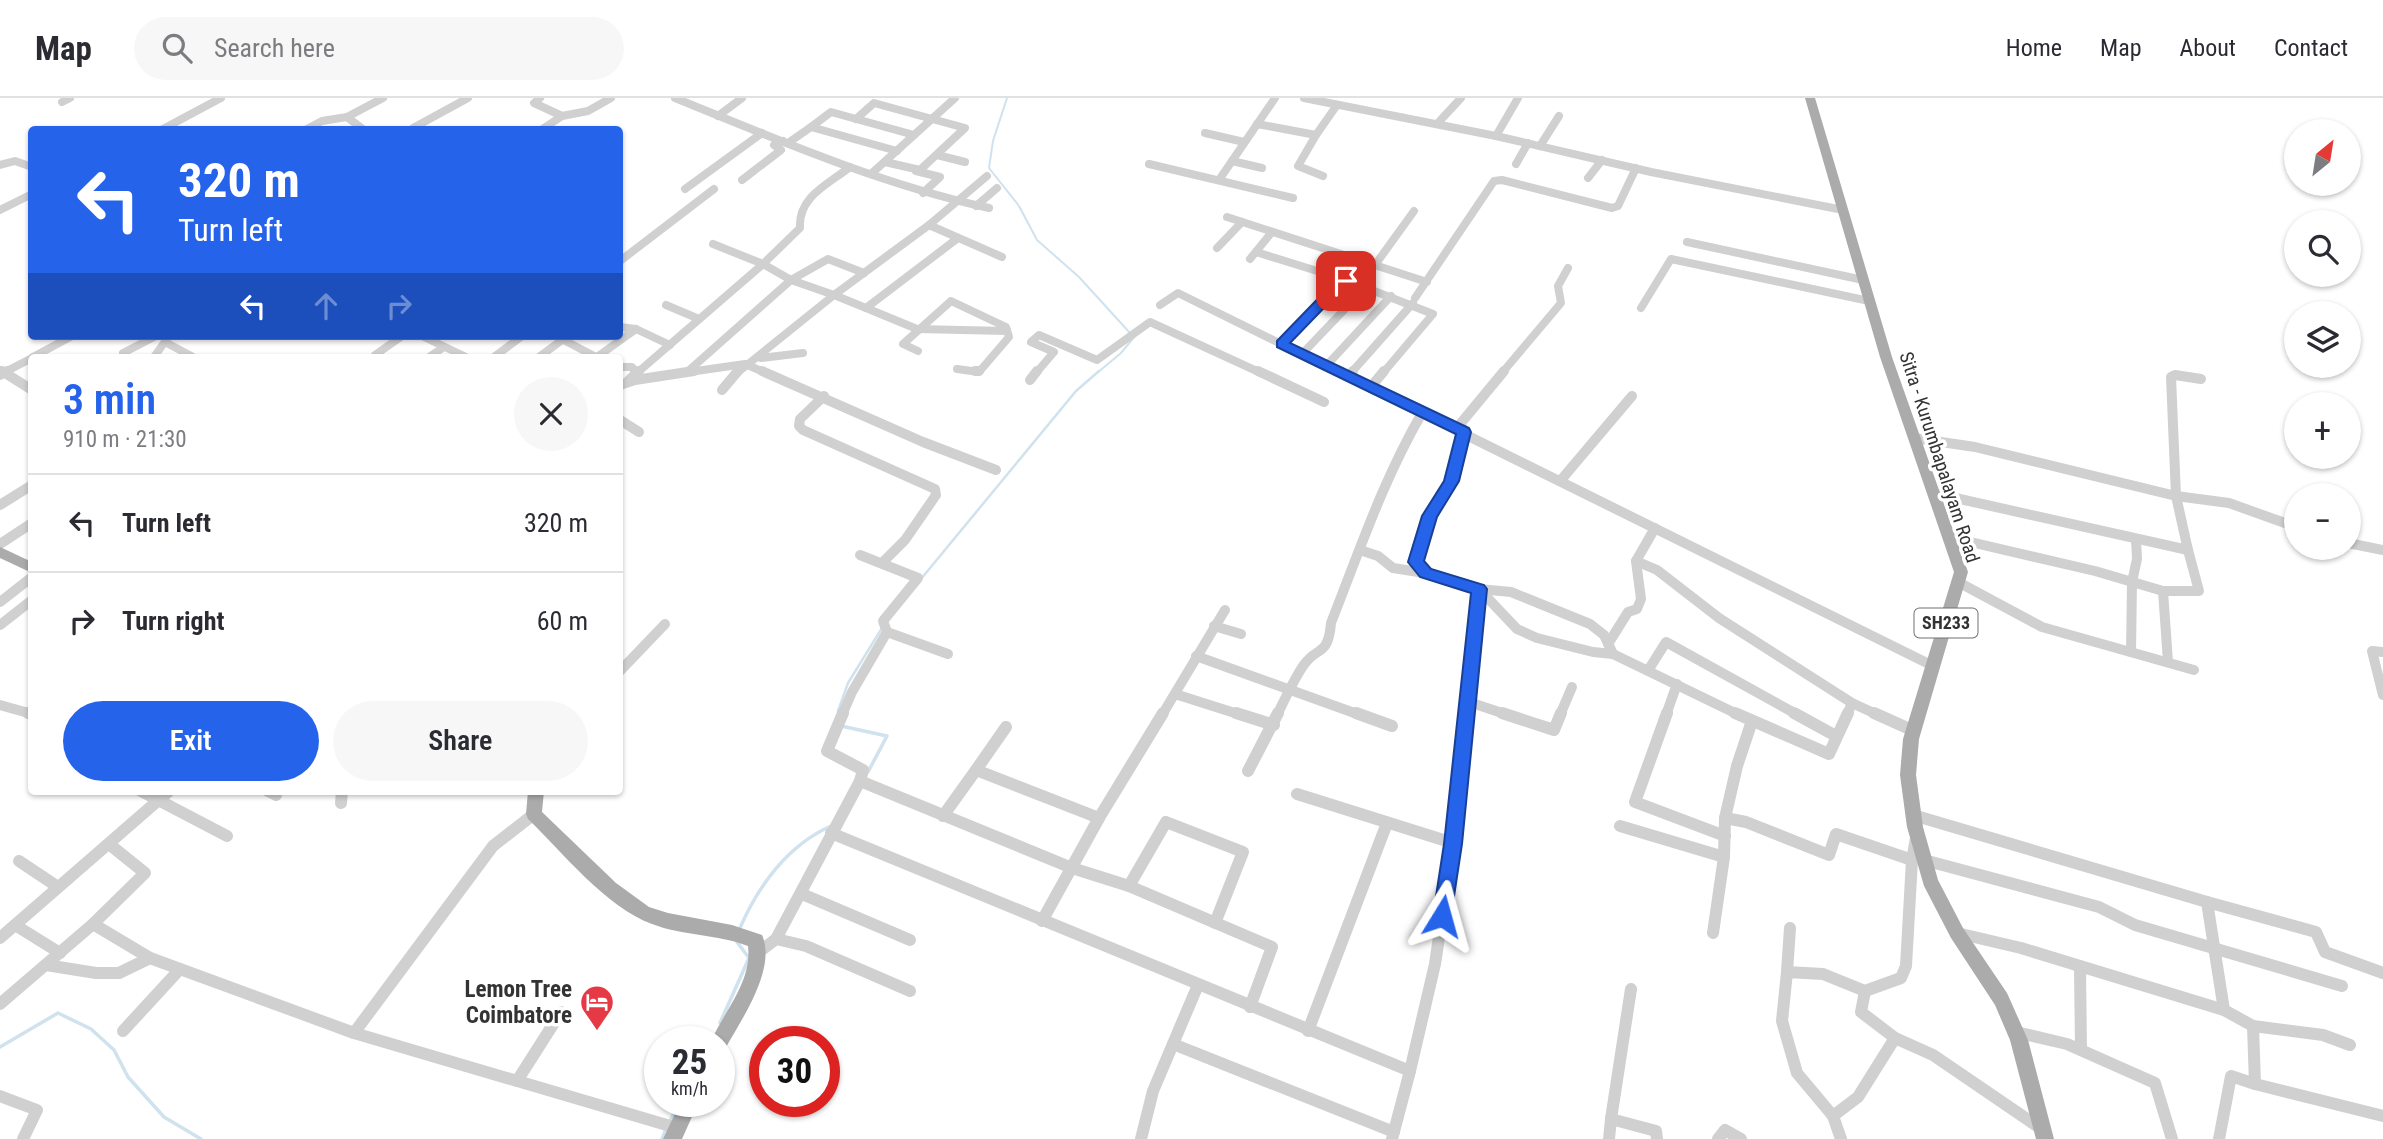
<!DOCTYPE html>
<meta charset="utf-8">
<style>
body{margin:0;font-family:"Roboto Condensed",sans-serif;background:#f7f7f7;color:#2b2b33;height:100vh;display:flex;flex-direction:column;font-size:26px;white-space:nowrap}
*{box-sizing:border-box;margin:0}
p{font-size:23px;color:#7c7c81}
.icon{flex:none;width:38px;height:38px;fill:none;stroke:currentColor;stroke-width:2;stroke-linecap:round;stroke-linejoin:round}
.map{position:relative;flex:1;overflow:hidden}
.side{position:absolute;left:28px;top:256px;width:595px;height:441px;display:flex;flex-direction:column;background:#fff;border-radius:7px;box-shadow:0 2px 5px #0004}
.side>*{flex:none}
.hud{position:absolute;left:28px;top:28px;width:595px;height:214px;border-radius:7px;box-shadow:0 2px 5px #0004;background:#2563eb;color:#fff;overflow:hidden}
.needle{width:46px;rotate:30deg}
.fabs{position:absolute;left:2284px;top:21px;display:grid;gap:14px}
.fabs a{display:grid;place-items:center;width:77px;height:77px;border-radius:50%;background:#fff;box-shadow:0 2px 5px #0004;font-size:35px}
.speed{position:absolute;left:644px;top:928px;display:flex;gap:14px;font-size:35px;font-weight:700;text-align:center}
.speed>*{display:grid;place-content:center;width:91px;height:91px;border-radius:50%;background:#fff;box-shadow:0 2px 5px #0004;line-height:1}
.speed small{font-size:18px;font-weight:400}
.speed .limit{border:10px solid #d22;background:#fff;color:#111}
.pin{position:absolute;display:grid;place-items:center;width:60px;height:60px;color:#fff;margin:-30px;border-radius:14px;box-shadow:0 4px 10px #0006}
.me{position:absolute;width:77px;margin:-38px;rotate:8deg;stroke-linejoin:round;filter:drop-shadow(0 0 5px #0008)}
.turn{display:flex;align-items:center;gap:24px;height:147px;padding:0 35px;font-size:32px}
.turn .icon{width:91px;height:91px;stroke-width:2.5}
.turn b{display:block;font-size:49px;line-height:60px}
.lanes{display:flex;align-items:center;height:66px;padding:0 35px;background:#0003;justify-content:center;gap:35px;direction:ltr}
.lanes .off{opacity:.35}
.round{display:grid;place-items:center;flex:none;width:74px;height:74px;border-radius:37px;background:#f7f7f7}
.overview{display:flex;align-items:center;justify-content:space-between;height:119px;padding:0 35px}
h1{font-size:42px;font-weight:600;line-height:52px;color:#2563eb}
.action{display:flex;gap:14px;margin-top:auto;padding:14px 35px}
.action a{flex:1;height:80px;border-radius:42px;background:#2563eb;color:#fff;font-size:28px;font-weight:600;line-height:80px;text-align:center}
.action a+a{background:#f7f7f7;color:#2b2b33}
ul{padding:0;list-style:none}
li{display:flex;align-items:center;gap:21px;height:98px;padding:0 35px;border-top:2px solid #e1e1e2}
li div{flex:1}
li b{display:block;font-size:26px}
li em{font-style:normal}
header{display:flex;align-items:center;gap:42px;box-sizing:border-box;height:98px;padding:0 35px;background:#fff;border-bottom:2px solid #e1e1e2}
header strong{font-size:33px}
nav{display:flex;gap:38px;margin-inline-start:auto;font-size:24px}
.search{width:490px;height:63px;background:#f7f7f7;display:flex;align-items:center;gap:18px;box-sizing:border-box;padding:0 24px;border-radius:38px;color:#7c7c81;font-size:26px}
.map>svg:first-child{display:block}
.lines{fill:none;stroke-linecap:round;stroke-linejoin:round}
.stream-far2{stroke:#cfe2ee;stroke-width:2}
.stream-far1{stroke:#cfe2ee;stroke-width:2.5}
.stream{stroke:#cfe2ee;stroke-width:3.5}
.minor-far2{stroke:#d0d0d0;stroke-width:8}
.minor-far1{stroke:#d0d0d0;stroke-width:10}
.minor{stroke:#d0d0d0;stroke-width:12}
.major{fill:#ababab;fill-rule:evenodd}
.route{fill:#2563eb;stroke:#184099;stroke-width:2}
.labels{text-anchor:middle;stroke-width:7;stroke-linejoin:round;paint-order:stroke}
.shield{fill:#fff;stroke:#707070;stroke-width:2}
.shield-label{font-size:18px;font-weight:bold;fill:#333}
.street-label{font-size:19px;fill:#333;stroke:#fff}
.near-poi-label{font-size:23px;font-weight:bold;fill:#333;stroke:#fff;text-anchor:end}
</style>
<header>
<strong>Map</strong>
<div class="search"><svg class="icon" aria-label="search" viewBox="0 0 24 24"><circle cx="10" cy="10" r="6"/><path d="M15 15l6 6"/></svg>Search here</div>
<nav><a>Home</a><a>Map</a><a>About</a><a>Contact</a></nav>
</header>
<div class="map">
<svg width="2383" height="1041" viewBox="0 0 2383 1041">
<rect width="100%" height="100%" fill="#fff"/>
<g class="lines">
<g class="stream-far2">
<path d="M1007 0 993 43 989 70 1019 108 1037 142 1079 179 1130 235"/>
<path d="M1097 275 1121 255 1135 238"/>
</g>
<g class="stream-far1">
<path d="M921 481 1076 293 1099 273"/>
<path d="M838 613 848 585 882 530"/>
</g>
<g class="stream">
<path d="M841 628 887 638 868 674"/>
<path d="M740 830C758 788 788 747 831 728"/>
<path d="M720 925 749 860 737 844"/>
<path d="M0 949 58 915 91 931 114 952 128 979 164 1019 201 1041"/>
<path d="M669 1025 680 1003"/>
<path d="M662 1041 666 1031"/>
</g>
<g class="minor-far2">
<path d="M540 0 534 5 562 18 541 32"/>
<path d="M675 0C778 42 880 86 989 110"/>
<path d="M1304 0 1496 38"/>
<path d="M1518 0 1496 38 1651 74 1843 112"/>
<path d="M62 4 70 0"/>
<path d="M562 18 588 13 611 0"/>
<path d="M718 18 742 0"/>
<path d="M347 19 383 0"/>
<path d="M856 21 874 5 965 30 920 72 885 64"/>
<path d="M1257 26 1316 37 1337 7"/>
<path d="M1437 26 1461 0"/>
<path d="M811 29 831 14 914 37"/>
<path d="M413 30 468 0"/>
<path d="M161 32 221 0"/>
<path d="M305 32 322 23 347 19 364 32"/>
<path d="M1205 35 1244 44"/>
<path d="M1316 37 1298 68 1323 78"/>
<path d="M788 45 811 29 897 53"/>
<path d="M1540 48 1559 18"/>
<path d="M937 57 965 64"/>
<path d="M1232 63 1262 70"/>
<path d="M1149 66 1293 100"/>
<path d="M1516 66 1528 45"/>
<path d="M0 67 15 63 32 69"/>
<path d="M850 69C827 87 798 99 800 130L763 166 791 182 828 161 864 175"/>
<path d="M916 73 940 79 923 95"/>
<path d="M871 76 955 0"/>
<path d="M1588 80 1602 62"/>
<path d="M742 82 781 52 774 47 783 43"/>
<path d="M1219 82 1275 0"/>
<path d="M685 91 762 35"/>
<path d="M976 108 997 90"/>
<path d="M0 112 32 96"/>
<path d="M1227 119 1427 184"/>
<path d="M929 127 1002 159"/>
<path d="M1687 144 1863 182"/>
<path d="M1217 150 1242 124"/>
<path d="M1256 154 1330 177"/>
<path d="M1250 161 1272 134"/>
<path d="M620 163 714 91"/>
<path d="M1375 167 1414 113"/>
<path d="M1415 200 1494 83 1502 82 1612 110 1618 108 1636 70"/>
<path d="M666 207 699 221"/>
<path d="M1160 207 1178 195 1340 275"/>
<path d="M866 210 917 231 1007 233"/>
<path d="M1641 210 1671 161 1869 203"/>
<path d="M620 229 636 231 670 247"/>
<path d="M422 238 466 259"/>
<path d="M556 238 596 259"/>
<path d="M165 244 193 259"/>
<path d="M1282 246 1346 182 1433 216 1383 275"/>
<path d="M918 253 903 246 951 203 1006 229 1009 239 979 274 957 271"/>
<path d="M1301 257 1366 189"/>
<path d="M33 259 72 238"/>
<path d="M124 259 123 255 154 239"/>
<path d="M154 259 164 245"/>
<path d="M378 259 375 257 402 238"/>
<path d="M429 259 444 249"/>
<path d="M494 259 522 238"/>
<path d="M539 259 562 242"/>
<path d="M597 259 636 231"/>
<path d="M761 260 803 255"/>
<path d="M1326 268 1391 198"/>
<path d="M620 269H632L636 275"/>
<path d="M0 272 5 275"/>
<path d="M3 275 32 260"/>
<path d="M637 275 763 166 713 146"/>
<path d="M682 275 745 266 766 275"/>
<path d="M686 275 791 182 834 197 929 127 987 78"/>
<path d="M737 275 834 197 866 210 958 140"/>
<path d="M1036 275 1054 254 1031 244 1039 237 1097 262 1150 224 1261 275"/>
<path d="M1351 275 1413 205"/>
<path d="M1502 275 1561 205 1558 188 1568 170"/>
</g>
<g class="minor-far1">
<path d="M2 273 32 292"/>
<path d="M635 273 636 276"/>
<path d="M762 273 923 344 996 372"/>
<path d="M975 273H979"/>
<path d="M1258 273 1324 304"/>
<path d="M1337 273 1933 568"/>
<path d="M0 277 7 273"/>
<path d="M1348 279 1353 273"/>
<path d="M629 282 639 273"/>
<path d="M1030 282 1037 273"/>
<path d="M620 287 635 282 694 273"/>
<path d="M1370 290 1384 273"/>
<path d="M722 292 738 273"/>
<path d="M824 298 800 321 799 328 803 332 935 391 936 397 905 442 883 464"/>
<path d="M620 322 639 334"/>
<path d="M1914 340 1975 349 2176 398 2229 405 2296 429"/>
<path d="M1561 382 1632 298"/>
<path d="M1933 395 2188 452 2176 398 2171 279 2175 277 2201 281"/>
<path d="M0 407 32 387"/>
<path d="M1949 439 2095 473 2163 493H2199L2188 452"/>
<path d="M2348 445 2383 452"/>
<path d="M0 446 32 425"/>
<path d="M1360 452 1378 458 1393 470 1425 475 1479 491 1517 531 1537 540 1593 554 1613 556 1739 617"/>
<path d="M1636 463 1657 472 1719 520 1852 605"/>
<path d="M1425 475 1416 464 1429 418 1452 383 1463 334 1461 325 1504 273"/>
<path d="M1958 484 2042 529 2194 572"/>
<path d="M2163 493 2168 564"/>
<path d="M0 504 32 479"/>
<path d="M0 527 32 502"/>
<path d="M1214 528 1241 536"/>
<path d="M887 534 948 556"/>
<path d="M1608 546 1628 514 1637 511 1641 501 1636 463 1655 430"/>
<path d="M2131 554 2132 484 2137 461 2136 442"/>
<path d="M2383 554 2372 553 2383 597"/>
<path d="M1196 558 1360 617"/>
<path d="M1649 571 1666 544 1798 617"/>
<path d="M620 573 665 526"/>
<path d="M1175 596 1241 617"/>
<path d="M1466 603 1508 617"/>
<path d="M0 607 32 616"/>
<path d="M842 617 852 594 887 534 883 523 918 480 860 457"/>
<path d="M1162 617 1225 512"/>
<path d="M1277 617C1285 601 1293 583 1303 568 1317 547 1328 560 1331 525 1359 454 1383 382 1422 315"/>
<path d="M1466 617 1479 491 1511 494 1590 526 1604 537 1613 556"/>
<path d="M1560 617 1572 589"/>
<path d="M1666 617 1677 586"/>
<path d="M1847 617 1852 605 1878 617"/>
</g>
<g class="minor">
<path d="M28 615 32 616"/>
<path d="M1236 615 1274 627"/>
<path d="M1356 615 1392 628"/>
<path d="M1502 615 1554 632 1561 615"/>
<path d="M1667 615 1635 704 1725 738"/>
<path d="M1735 615 1829 656 1848 615"/>
<path d="M1794 615 1836 638"/>
<path d="M1874 615 1914 633"/>
<path d="M976 672 1006 629"/>
<path d="M1248 673 1278 615"/>
<path d="M860 683 1072 770 1129 788 1272 849 1250 909"/>
<path d="M141 693 227 738"/>
<path d="M268 693 276 697"/>
<path d="M1297 696 1453 745 1435 866 1410 973"/>
<path d="M341 705 342 693"/>
<path d="M1913 717 2207 804 2224 912 2253 928 2255 986 2231 978 2219 1041"/>
<path d="M943 718 976 672 1099 720"/>
<path d="M1725 720 1746 724 1829 757 1836 736 1912 762"/>
<path d="M1620 728 1724 759"/>
<path d="M831 735 1410 973 1392 1041"/>
<path d="M1453 745 1466 615"/>
<path d="M1924 762 2099 809 2135 827 2342 888"/>
<path d="M19 763 58 789"/>
<path d="M1129 788 1166 724 1243 754 1215 825"/>
<path d="M802 796 910 842"/>
<path d="M2207 804 2316 834 2325 854 2383 875"/>
<path d="M1042 823 1099 720 1163 615"/>
<path d="M93 826 150 860 354 935 677 1030"/>
<path d="M15 827 60 855"/>
<path d="M1713 835 1724 759 1725 720 1737 668 1752 623"/>
<path d="M1957 835 2021 850 2224 912"/>
<path d="M0 840 169 693"/>
<path d="M776 841 806 848 910 893"/>
<path d="M759 854 776 841 860 683 863 672 827 653 843 615"/>
<path d="M46 867 96 875H119L150 860"/>
<path d="M2080 869 2081 952"/>
<path d="M1787 874 1790 830"/>
<path d="M1865 893 1861 914 1895 940 1933 957 2043 1032"/>
<path d="M0 906 93 826 145 775 109 746"/>
<path d="M2253 928 2323 937 2350 947"/>
<path d="M123 933 180 871"/>
<path d="M1308 933 1387 725"/>
<path d="M2016 934 2067 946 2155 985 2172 1041"/>
<path d="M354 935 493 748 534 716"/>
<path d="M1173 946 1394 1034"/>
<path d="M517 983 561 914"/>
<path d="M2255 986 2383 1018"/>
<path d="M0 998 37 1012 23 1041"/>
<path d="M1833 1018 1858 999 1895 940"/>
<path d="M1611 1021 1631 891"/>
<path d="M1141 1041 1153 993 1198 887"/>
<path d="M1609 1041 1611 1021 1656 1033 1657 1041"/>
<path d="M1718 1041 1725 1032 1741 1041"/>
<path d="M1841 1041 1833 1018 1797 975 1782 923 1787 874 1823 876 1865 893 1901 880 1906 868 1912 762 1916 740"/>
</g>
<g class="major">
<path d="M1805 0H1815L1892 259 1968 474 1919 641 1916 677 1923 729 1938 782 1963 830 2007 895 2028 942 2054 1041H2036L2010 942 1995 907 1951 840 1924 788 1907 729 1900 677 1903 641 1954 474 1880 259Z"/>
<path d="M0 449 32 464V475L0 460Z"/>
<path d="M528 693H544L542 714 616 785 649 809 668 815 732 827 762 837C777 871 741 922 725 951L719 954V943H711C725 912 752 884 748 848 717 836 683 838 652 826 606 809 563 755 528 721L526 716Z"/>
<path d="M681 1003H699L682 1041H663Z"/>
</g>
</g>
<path class="route" d="M1346 179 1351 180V185L1346 187 1290 245 1469 330 1471 334 1459 383 1437 419 1424 463 1431 471 1484 487 1487 491 1462 746 1451 818 1449 824 1442 827 1435 824 1433 818 1444 746 1471 495 1420 479 1408 464 1422 418 1444 383 1456 336 1277 249V243L1337 181Z"/>
<defs>
<g id="hotel-pin" transform="scale(1.75)"><path d="M0 17L-7.5 6A9.5 9.5 0 1 1 7.5 6Z" fill="#e63946" stroke="#fff"/><path d="M-6-4.5h1.5V1H6V5H4.5V3h-9V5H-6ZM-4 0a1.8 1.8 0 1 1 3.6 0ZM.5 0V-2.5h3Q6-2.5 6 0Z" fill="#fff"/></g>
</defs>
<g fill-rule="evenodd">
<use href="#hotel-pin" x="597" y="904"/>
</g>
<g class="labels">
<rect class="shield" x="1914.5" y="510.5" width="63" height="29" rx="5"/>
<g class="shield-label">
<text x="1946" y="531">SH233</text>
</g>
<g class="street-label">
<text transform="translate(1940 359) rotate(72)" y="7">Sitra - Kurumbapalayam Road</text>
</g>
<g class="near-poi-label">
<text x="572" y="899">Lemon Tree<tspan x="572" dy="26">Coimbatore</tspan></text>
</g>
</g>
</svg>
<div class="fabs">
<a><svg class="needle" viewBox="-14 -14 28 28"><path d="M0-13l5 13h-10z" fill="#e53935"/><path d="M0 13l5-13h-10z" fill="#7c7c81"/></svg></a>
<a><svg class="icon" aria-label="search" viewBox="0 0 24 24"><circle cx="10" cy="10" r="6"/><path d="M15 15l6 6"/></svg></a>
<a><svg class="icon" aria-label="layers" viewBox="0 0 24 24"><path d="M12 4l9 5-9 5-9-5zM3 14l9 5 9-5"/></svg></a>
<a>+</a>
<a>−</a>
</div>
<div class="speed"><div>25<small>km/h</small></div><div class="limit">30</div></div>
<div class="pin" style="left:1346px;top:183px;background:#d93025"><svg class="icon" aria-label="arrive" viewBox="0 0 24 24"><path d="M6 21V4h12l-3 4 3 4H6"/></svg></div>
<svg class="me" style="left:1442px;top:818px" viewBox="-20 -20 40 40"><path d="M0-17L14 15 0 8-14 15z" fill="#2563eb" stroke="#fff" stroke-width="4"/></svg>
<div class="hud">
<div class="turn"><svg class="icon" aria-label="left" viewBox="0 0 24 24"><path d="M17 20v-9H6M10 6l-5 5 5 5"/></svg><div><b>320 m</b>Turn left</div></div>
<div class="lanes"><svg class="icon" aria-label="left" viewBox="0 0 24 24"><path d="M17 20v-9H6M10 6l-5 5 5 5"/></svg><svg class="icon off" aria-label="ahead" viewBox="0 0 24 24"><path d="M12 20V5M6 11l6-6 6 6"/></svg><svg class="icon off" aria-label="right" viewBox="0 0 24 24"><path d="M7 20v-9h11M14 6l5 5-5 5"/></svg></div>
</div>
<section class="side">
<div class="overview"><div><h1>3 min</h1><p>910 m · 21:30</p></div><a class="round"><svg class="icon" aria-label="close" viewBox="0 0 24 24"><path d="M6 6l12 12M18 6L6 18"/></svg></a></div>
<ul>
<li><svg class="icon" aria-label="left" viewBox="0 0 24 24"><path d="M17 20v-9H6M10 6l-5 5 5 5"/></svg><div><b>Turn left</b></div><em>320 m</em></li>
<li><svg class="icon" aria-label="right" viewBox="0 0 24 24"><path d="M7 20v-9h11M14 6l5 5-5 5"/></svg><div><b>Turn right</b></div><em>60 m</em></li>
</ul>
<div class="action"><a>Exit</a><a>Share</a></div>
</section>
</div>
